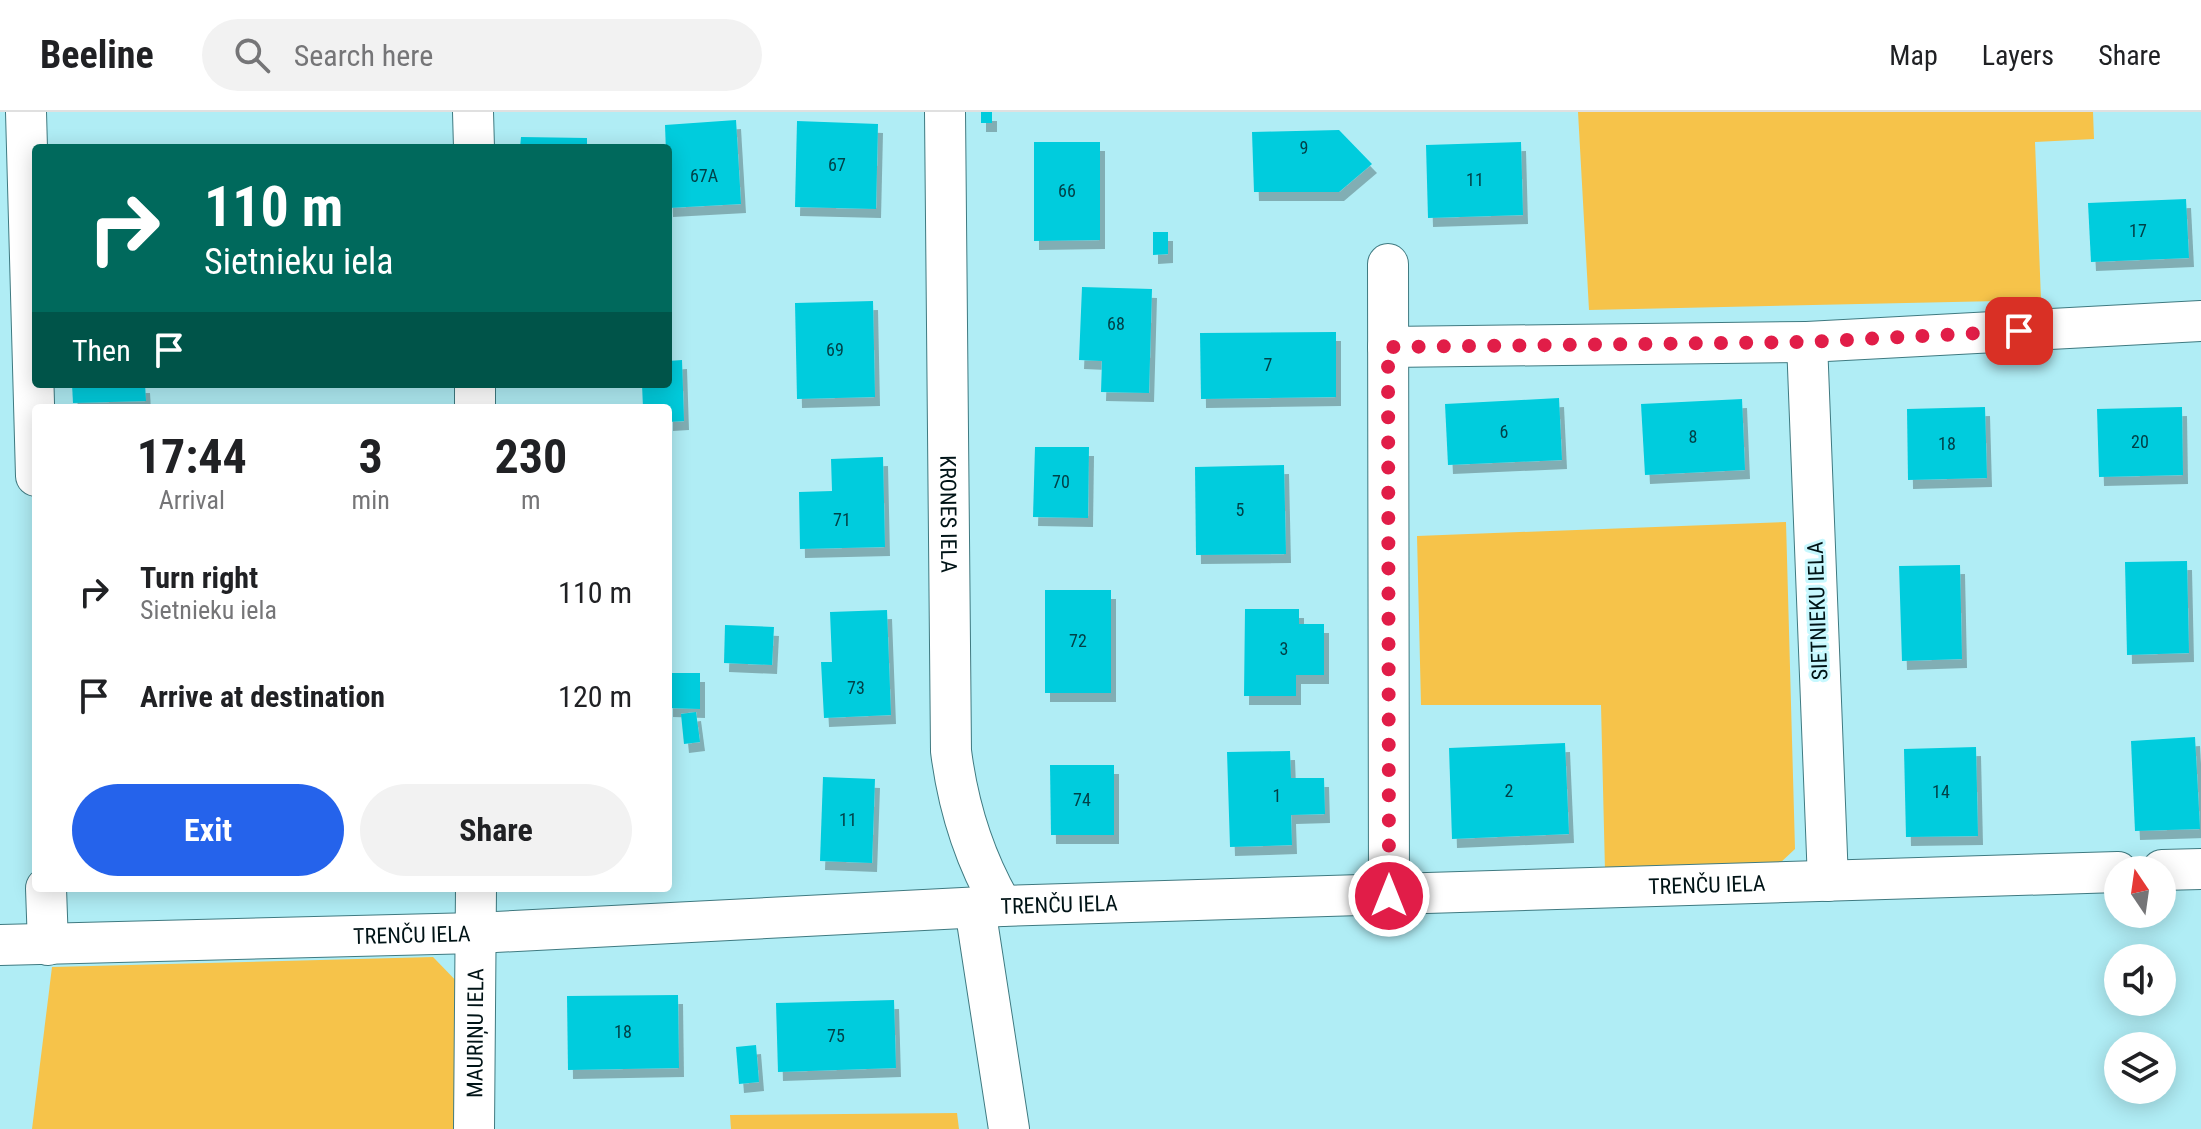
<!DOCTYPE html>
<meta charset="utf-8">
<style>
body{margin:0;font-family:"Roboto Condensed",sans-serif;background:#f2f2f2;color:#202124;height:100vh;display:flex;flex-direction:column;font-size:30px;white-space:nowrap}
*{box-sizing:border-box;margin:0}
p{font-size:26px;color:#757577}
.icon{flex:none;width:44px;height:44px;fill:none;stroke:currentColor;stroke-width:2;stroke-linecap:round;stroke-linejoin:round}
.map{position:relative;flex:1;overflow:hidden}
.details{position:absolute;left:32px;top:292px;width:640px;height:488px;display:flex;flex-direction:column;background:#fff;border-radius:8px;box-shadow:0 4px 20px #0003}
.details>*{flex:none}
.guide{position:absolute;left:32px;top:32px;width:640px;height:244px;border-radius:8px;box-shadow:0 4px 20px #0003;background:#00695c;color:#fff;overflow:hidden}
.needle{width:52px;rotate:347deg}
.fabs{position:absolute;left:2104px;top:744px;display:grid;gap:16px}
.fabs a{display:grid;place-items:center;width:72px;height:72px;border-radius:50%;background:#fff;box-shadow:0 4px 20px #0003;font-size:40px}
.pin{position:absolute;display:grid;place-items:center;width:68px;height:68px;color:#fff;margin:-34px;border-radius:16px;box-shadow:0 4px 12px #0006}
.me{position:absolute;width:88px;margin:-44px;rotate:0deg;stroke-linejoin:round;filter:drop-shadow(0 0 6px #0008)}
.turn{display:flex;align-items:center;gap:28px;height:168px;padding:0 40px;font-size:36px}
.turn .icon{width:104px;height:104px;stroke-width:2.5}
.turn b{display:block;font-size:56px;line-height:68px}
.then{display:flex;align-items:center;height:76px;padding:0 40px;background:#0003;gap:16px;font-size:30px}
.eta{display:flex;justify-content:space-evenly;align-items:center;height:136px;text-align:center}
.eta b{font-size:48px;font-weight:700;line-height:56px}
.action{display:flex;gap:16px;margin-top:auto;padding:16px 40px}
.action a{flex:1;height:92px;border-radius:48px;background:#2563eb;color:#fff;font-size:32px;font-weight:700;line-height:92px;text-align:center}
.action a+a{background:#f2f2f2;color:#202124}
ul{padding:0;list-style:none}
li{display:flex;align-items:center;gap:24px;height:104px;padding:0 40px}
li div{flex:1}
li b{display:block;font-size:30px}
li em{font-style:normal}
header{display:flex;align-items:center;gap:48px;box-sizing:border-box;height:112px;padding:0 40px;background:#fff;border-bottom:2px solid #e0e0e0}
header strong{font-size:38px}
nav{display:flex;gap:44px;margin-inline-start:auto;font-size:28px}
.search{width:560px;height:72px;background:#f2f2f2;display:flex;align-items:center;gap:20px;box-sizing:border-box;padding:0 28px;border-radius:44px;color:#757577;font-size:30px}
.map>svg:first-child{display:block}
.green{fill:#f6c34a}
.building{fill:#04ccdd;filter:url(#shadow)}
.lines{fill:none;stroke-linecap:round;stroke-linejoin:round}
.street-casing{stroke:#3f7a81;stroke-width:42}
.street{stroke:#fff;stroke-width:40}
.route{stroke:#e11d48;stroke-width:14;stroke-dasharray:0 25.2}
.labels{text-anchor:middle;stroke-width:6;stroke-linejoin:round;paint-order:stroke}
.number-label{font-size:18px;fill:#014148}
.street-label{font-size:22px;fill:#001316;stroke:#c8f8fe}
</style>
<header>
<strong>Beeline</strong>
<div class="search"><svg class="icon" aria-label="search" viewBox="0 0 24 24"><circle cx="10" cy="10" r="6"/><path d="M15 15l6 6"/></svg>Search here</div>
<nav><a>Map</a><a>Layers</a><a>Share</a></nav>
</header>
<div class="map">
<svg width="2201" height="1017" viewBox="0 0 2201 1017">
<defs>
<filter id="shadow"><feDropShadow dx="5" dy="9" stdDeviation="0" flood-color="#0004"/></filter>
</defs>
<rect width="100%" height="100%" fill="#b0edf5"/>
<g class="green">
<path d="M1578 0H2093L2094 27 2035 30 2041 188 1589 198Z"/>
<path d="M1786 410 1795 737 1779 752 1605 759 1601 593H1421L1417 424Z"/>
<path d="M433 845 465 878 463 1017H32L52 855Z"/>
<path d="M957 1001 959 1017H731L730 1003Z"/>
</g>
<g class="building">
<rect x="981" y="0" width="11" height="11"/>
<path d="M736 8 741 92 668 96 665 13Z"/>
<path d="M797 9 878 12 876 97 795 95Z"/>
<path d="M1339 18 1372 52 1339 80H1254L1252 20Z"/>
<path d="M521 25 587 26V36H520Z"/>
<path d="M1034 30H1100V128L1034 129Z"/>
<path d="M1521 30 1523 103 1428 106 1426 33Z"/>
<path d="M2186 87 2189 146 2091 150 2088 91Z"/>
<path d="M1153 120H1168V142L1153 143Z"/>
<path d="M1082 175 1152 177 1149 281 1101 280 1102 249 1079 248Z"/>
<path d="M873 189 875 285 797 287 795 191Z"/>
<path d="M1336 220V285L1201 287 1200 221Z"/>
<path d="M682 248 684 309 668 310V296H643L642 272H668V249Z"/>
<path d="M72 272H145L146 289 73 291Z"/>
<path d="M1559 286 1562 348 1448 353 1445 292Z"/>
<path d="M1742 287 1745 358 1645 363 1641 292Z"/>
<path d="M1985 295 1987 366 1908 368 1907 297Z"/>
<path d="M2182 295 2183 363 2099 365 2097 297Z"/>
<path d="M1035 335H1089L1088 406 1033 405Z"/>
<path d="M883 345 885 435 800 437 799 380 832 379 831 347Z"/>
<path d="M1284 353 1286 442 1196 443 1195 355Z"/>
<path d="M2187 449 2189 541 2127 543 2125 450Z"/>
<path d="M1960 453 1962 547 1902 549 1899 454Z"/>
<rect x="1045" y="478" width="66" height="103"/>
<path d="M1245 497H1299V512H1324V563H1296V584H1244Z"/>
<path d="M887 498 891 603 824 606 821 550H832L830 500Z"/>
<path d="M725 513 774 515 772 553 724 551Z"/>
<path d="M668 561H700V597L668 596Z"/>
<path d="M696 600 700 630 684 632 681 602Z"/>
<path d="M2195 625 2200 717 2135 719 2131 629Z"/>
<path d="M1565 631 1569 722 1452 727 1449 636Z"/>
<path d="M1976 635 1978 724 1906 725 1904 637Z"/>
<path d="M1290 639 1291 666H1324L1325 702 1291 703 1292 733 1230 735 1227 640Z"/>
<path d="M1050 653H1114V723H1051Z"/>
<path d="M823 665 875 667 872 751 820 749Z"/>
<path d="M678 883 679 956 568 958 567 884Z"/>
<path d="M894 888 896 956 778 960 776 891Z"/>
<path d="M756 933 759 970 739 972 736 935Z"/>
</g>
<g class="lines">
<g class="street-casing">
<g id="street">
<path d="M26 0 36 364"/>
<path d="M473 0 474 36"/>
<path id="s1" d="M945 0 951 639C958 694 974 746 1002 794"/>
<path d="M1388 152 1389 784"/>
<path d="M1388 235 1807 230"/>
<path d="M475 272V296"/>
<path d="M2162 758 2201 757"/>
<path d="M1828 769 1807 230 2201 209"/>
<path d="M46 776 48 833"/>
<path d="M975 796 1009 1017"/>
<path id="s2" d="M0 833 476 821 1002 794 2118 760"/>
<path id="s3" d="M474 1017 476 776"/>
</g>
</g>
<use href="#street" class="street"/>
</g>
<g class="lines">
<path class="route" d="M1389 784 1388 235 1807 230 2019 219"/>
</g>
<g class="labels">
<g class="number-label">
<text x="1304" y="42">9</text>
<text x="837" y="59">67</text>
<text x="704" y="70">67A</text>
<text x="1475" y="74">11</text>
<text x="1067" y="85">66</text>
<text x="2138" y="125">17</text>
<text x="1116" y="218">68</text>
<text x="835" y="244">69</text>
<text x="1268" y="259">7</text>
<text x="1504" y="326">6</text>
<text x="1693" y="331">8</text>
<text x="2140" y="336">20</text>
<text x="1947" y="338">18</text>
<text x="1061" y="376">70</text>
<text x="1240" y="404">5</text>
<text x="842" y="414">71</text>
<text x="1078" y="535">72</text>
<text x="1284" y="543">3</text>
<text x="856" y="582">73</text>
<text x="1509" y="685">2</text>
<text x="1941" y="686">14</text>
<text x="1277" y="690">1</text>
<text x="1082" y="694">74</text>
<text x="848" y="714">11</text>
<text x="623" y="926">18</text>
<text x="836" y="930">75</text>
</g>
<g class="street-label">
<text dy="8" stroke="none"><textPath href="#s1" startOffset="402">KRONES IELA</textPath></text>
<text transform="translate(1817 499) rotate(-92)" y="8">SIETNIEKU IELA</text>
<text dy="8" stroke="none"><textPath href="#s2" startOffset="1708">TRENČU IELA</textPath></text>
<text dy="8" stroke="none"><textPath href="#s2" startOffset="1060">TRENČU IELA</textPath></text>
<text dy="8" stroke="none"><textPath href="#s2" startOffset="412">TRENČU IELA</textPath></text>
<text dy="8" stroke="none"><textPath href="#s3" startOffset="96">MAURIŅU IELA</textPath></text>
</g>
</g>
</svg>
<div class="fabs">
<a><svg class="needle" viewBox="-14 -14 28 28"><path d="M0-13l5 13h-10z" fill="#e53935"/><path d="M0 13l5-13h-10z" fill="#757577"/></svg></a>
<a><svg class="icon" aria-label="sound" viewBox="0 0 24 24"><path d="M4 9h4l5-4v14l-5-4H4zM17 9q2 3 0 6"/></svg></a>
<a><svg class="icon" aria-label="layers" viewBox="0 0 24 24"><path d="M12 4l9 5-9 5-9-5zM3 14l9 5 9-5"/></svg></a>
</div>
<div class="pin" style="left:2019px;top:219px;background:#d93025"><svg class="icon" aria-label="arrive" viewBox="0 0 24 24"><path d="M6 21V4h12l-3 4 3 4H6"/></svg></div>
<svg class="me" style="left:1389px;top:784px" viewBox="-20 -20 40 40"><circle r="17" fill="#e11d48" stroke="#fff" stroke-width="3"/><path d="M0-11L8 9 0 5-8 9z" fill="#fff"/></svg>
<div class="guide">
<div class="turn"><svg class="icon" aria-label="right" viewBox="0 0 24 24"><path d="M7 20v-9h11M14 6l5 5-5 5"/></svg><div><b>110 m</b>Sietnieku iela</div></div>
<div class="then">Then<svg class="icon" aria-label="arrive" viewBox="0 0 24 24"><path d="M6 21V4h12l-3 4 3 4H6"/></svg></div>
</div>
<section class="details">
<div class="eta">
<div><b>17:44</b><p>Arrival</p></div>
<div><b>3</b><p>min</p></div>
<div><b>230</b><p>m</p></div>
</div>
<ul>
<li><svg class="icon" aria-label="right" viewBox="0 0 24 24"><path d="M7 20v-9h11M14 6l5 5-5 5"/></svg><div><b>Turn right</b><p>Sietnieku iela</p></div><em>110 m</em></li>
<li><svg class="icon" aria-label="arrive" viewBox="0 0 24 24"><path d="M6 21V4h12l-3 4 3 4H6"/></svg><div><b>Arrive at destination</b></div><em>120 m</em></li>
</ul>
<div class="action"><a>Exit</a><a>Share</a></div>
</section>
</div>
